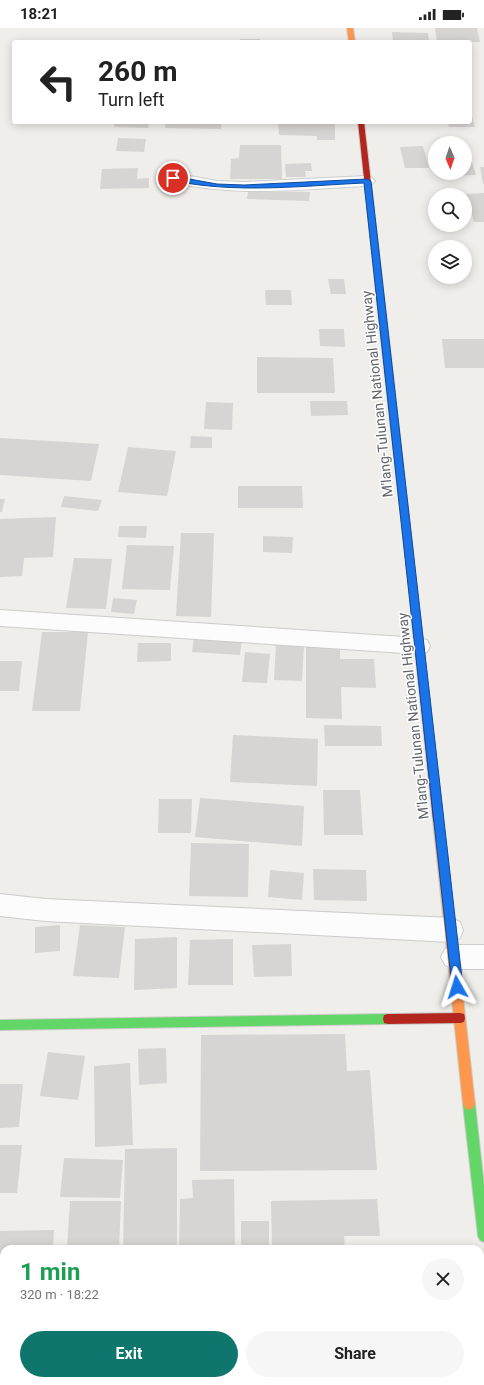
<!DOCTYPE html>
<meta charset="utf-8">
<style>
body{margin:0;font-family:Roboto,sans-serif;background:#f6f6f6;color:#222;height:100vh;display:flex;flex-direction:column;font-size:15px;white-space:nowrap}
*{box-sizing:border-box;margin:0}
p{font-size:13px;color:#767676}
.icon{flex:none;width:22px;height:22px;fill:none;stroke:currentColor;stroke-width:2;stroke-linecap:round;stroke-linejoin:round}
.map{position:relative;flex:1;overflow:hidden}
.drawer{position:absolute;left:0px;top:1217px;width:484px;height:140px;display:flex;flex-direction:column;background:#fff;border-radius:12px 12px 0 0;box-shadow:0 2px 10px #0003}
.drawer>*{flex:none}
.hud{position:absolute;left:12px;top:12px;width:460px;height:84px;border-radius:4px;box-shadow:0 2px 10px #0003;background:#fff;color:#222;overflow:hidden}
.needle{width:26px;rotate:178deg}
.fabs{position:absolute;left:428px;top:108px;display:grid;gap:8px}
.fabs a{display:grid;place-items:center;width:44px;height:44px;border-radius:50%;background:#fff;box-shadow:0 2px 10px #0003;font-size:20px}
.pin{position:absolute;display:grid;place-items:center;width:34px;height:34px;color:#fff;margin:-17px;border:2px solid #fff;border-radius:50%;box-shadow:0 1px 4px #0007}
.me{position:absolute;width:44px;margin:-22px;rotate:354deg;stroke-linejoin:round;filter:drop-shadow(0 0 3px #0008)}
.turn{display:flex;align-items:center;gap:14px;height:84px;padding:0 20px;font-size:18px}
.turn .icon{width:52px;height:52px;stroke-width:2.5}
.turn b{display:block;font-size:28px;line-height:34px}
.round{display:grid;place-items:center;flex:none;width:42px;height:42px;border-radius:21px;background:#f6f6f6}
.overview{display:flex;align-items:center;justify-content:space-between;height:68px;padding:0 20px}
h1{font-size:24px;font-weight:700;line-height:30px;color:#1e9e55}
.action{display:flex;gap:8px;margin-top:auto;padding:8px 20px}
.action a{flex:1;height:46px;border-radius:24px;background:#0f766e;color:#fff;font-size:16px;font-weight:700;line-height:46px;text-align:center}
.action a+a{background:#f6f6f6;color:#222}
.status{display:flex;justify-content:space-between;align-items:center;height:28px;padding:0 20px;background:#fff;direction:ltr}
.status svg{height:11px;fill:currentColor}
.map>svg:first-child{display:block}
.building{fill:#d6d5d3}
.lines{fill:none;stroke-linecap:round;stroke-linejoin:round}
.street-casing{stroke:#cbcccc;stroke-width:2}
.fast-casing{stroke:#cacacb;stroke-width:2}
.slow-casing{stroke:#cacacb;stroke-width:2}
.jam-casing{stroke:#cacacb;stroke-width:2}
.street{fill:#fdfcfc;fill-rule:evenodd}
.fast{fill:#63d668;fill-rule:evenodd}
.slow{fill:#ff974d;fill-rule:evenodd}
.jam{fill:#b3261e;fill-rule:evenodd}
.route{fill:#1a73e8;stroke:#114b97}
.labels{text-anchor:middle;stroke-width:3;stroke-linejoin:round;paint-order:stroke}
.street-label{font-size:14px;fill:#5f6368;stroke:#fff}
</style>
<div class="status"><b>18:21</b><svg viewBox="0 0 49 12"><path d="M0 12V9h3v3zM5 12V6h3v6zM10 12V3h3v9zM15 12V0h3v12zM26 1h20v11H26zM47 4h2v5h-2z"/></svg></div>
<div class="map">
<svg width="484" height="1357" viewBox="0 0 484 1357">
<rect width="100%" height="100%" fill="#efeeea"/>
<g class="building">
<path d="M435 0H477L480 14H437Z"/>
<path d="M392 4 428 5 429 14H393Z"/>
<rect x="240" y="11" width="20" height="3"/>
<path d="M470 82 475 99H449L447 94H470Z"/>
<path d="M114 94H149L148 100 114 99Z"/>
<path d="M166 94H222L221 101 165 100Z"/>
<path d="M278 94H335V112H317V108L279 107Z"/>
<path d="M118 110 146 111 144 124 116 123Z"/>
<path d="M240 117H281L282 151H230L231 131 239 130Z"/>
<path d="M423 118 429 140H405L400 119Z"/>
<path d="M465 121H468L476 147 451 148 450 145H465Z"/>
<path d="M311 135 312 143H305L306 149H286L285 136Z"/>
<path d="M480 139H484V156H483Z"/>
<path d="M138 140 137 151 149 150V160L100 161 102 141Z"/>
<path d="M248 163 310 164 309 173 247 171Z"/>
<path d="M484 165V194H474L466 166Z"/>
<path d="M328 251H344L346 266H331Z"/>
<path d="M265 262H291L292 277H266Z"/>
<path d="M319 301H344L345 319 320 318Z"/>
<path d="M442 311H484V340H445Z"/>
<path d="M257 329 333 330 335 365H257Z"/>
<path d="M310 373H347L348 387 311 388Z"/>
<path d="M206 374 233 375 232 402 204 401Z"/>
<path d="M191 408 212 409V420H190Z"/>
<path d="M0 410 99 416 91 453 0 447Z"/>
<path d="M128 419 176 423 167 468 118 464Z"/>
<path d="M238 458H302L303 480H238Z"/>
<path d="M64 468 102 472 98 483 61 479Z"/>
<path d="M0 471H5L2 484H0Z"/>
<path d="M56 489 53 529 24 530 22 548 0 549V491Z"/>
<path d="M119 498H147L146 510 118 509Z"/>
<path d="M181 505H214L211 589 176 588Z"/>
<path d="M263 508 293 509 292 525 263 524Z"/>
<path d="M127 517 174 518 170 562 122 561Z"/>
<path d="M74 530 112 531 106 581 66 580Z"/>
<path d="M113 570 137 572 134 586 111 584Z"/>
<path d="M42 604H88L80 683H32Z"/>
<path d="M194 609 242 612 240 627 192 624Z"/>
<path d="M138 615H171V633L137 634Z"/>
<path d="M276 616 304 617 302 653 274 652Z"/>
<path d="M306 618H340V631H374L376 660 341 659 342 691 306 690Z"/>
<path d="M245 624 270 626 267 655 242 654Z"/>
<path d="M0 633H22L19 663H0Z"/>
<path d="M324 697 381 698 382 718H325Z"/>
<path d="M233 707 318 711 317 758 230 754Z"/>
<path d="M323 762H360L363 807H324Z"/>
<path d="M200 770 304 778 302 818 195 809Z"/>
<path d="M159 771H192L191 805H158Z"/>
<path d="M191 815 249 816 248 869 189 868Z"/>
<path d="M313 841 366 842 367 873 314 872Z"/>
<path d="M270 842 304 845 302 872 268 869Z"/>
<path d="M60 897V923L35 925V899Z"/>
<path d="M80 897 125 899 119 950 73 948Z"/>
<path d="M177 909V960L134 962 135 911Z"/>
<path d="M233 911V957H188L190 912Z"/>
<path d="M291 916 292 948 254 949 252 917Z"/>
<path d="M345 1006 347 1043 370 1042 377 1142 200 1143 201 1007Z"/>
<path d="M166 1020 167 1055 139 1057 138 1021Z"/>
<path d="M48 1024 85 1028 78 1072 40 1068Z"/>
<path d="M130 1035 133 1117 95 1119 94 1038Z"/>
<path d="M0 1056H23L19 1099 0 1100Z"/>
<path d="M0 1117H22L17 1165H0Z"/>
<path d="M177 1120V1221H123L125 1121Z"/>
<path d="M64 1130 123 1132 120 1170 60 1169Z"/>
<path d="M234 1151 235 1221H179L180 1171 193 1170 192 1152Z"/>
<path d="M377 1171 380 1208H344L345 1221H272L271 1173Z"/>
<path d="M70 1173H121L119 1221H67Z"/>
<rect x="241" y="1193" width="28" height="28"/>
<path d="M54 1202 53 1221H4V1283H0V1203Z"/>
<rect x="135" y="1353" width="82" height="4"/>
<rect x="223" y="1353" width="94" height="4"/>
</g>
<g class="lines">
<g class="street-casing">
<g id="street">
<path d="M173 145 217 153 244 154 367 148 372 150 375 153 372 156 367 158C300 161 233 170 168 153L165 150 168 147Z"/>
<path d="M0 582 419 610 427 612 430 618 427 624 419 626 0 598Z"/>
<path d="M0 866 45 871 451 890 460 894 463 902 460 910 451 914 45 893 0 888Z"/>
<path d="M454 917H484V941H454L445 937 441 929 445 921Z"/>
<rect x="0" y="1305" width="4" height="30"/>
<rect x="480" y="1319" width="4" height="30"/>
<path d="M4 1348V1353H32V1357H2Z"/>
</g>
</g>
<g class="fast-casing">
<g id="fast">
<path d="M386 345H392L393 347 416 552 412 555 408 552 385 347Z"/>
<path d="M388 986 392 987 393 991 392 995 388 996 0 1002V992Z"/>
<path d="M469 1070 473 1072 475 1076 484 1158V1214L480 1212 478 1208 463 1076 465 1072Z"/>
</g>
</g>
<g class="slow-casing">
<g id="slow">
<path d="M347 0H353L355 14H349Z"/>
<path d="M438 788 441 789 443 792 475 1076 473 1080 469 1082 465 1080 463 1076 433 792 435 789Z"/>
</g>
</g>
<g class="jam-casing">
<g id="jam">
<path d="M358 94H364L393 347 389 349 385 347Z"/>
<path d="M412 549 416 552 443 792 441 795 438 796 435 795 433 792 408 552Z"/>
<path d="M460 985 464 986 465 990 464 994 460 995 388 996 384 995 383 991 384 987 388 986Z"/>
</g>
</g>
<use href="#street" class="street"/>
<use href="#fast" class="fast"/>
<use href="#slow" class="slow"/>
<use href="#jam" class="jam"/>
</g>
<path class="route" d="M173 148 217 156 244 157 367 151 371 153 463 959 461 963 457 964 454 963 452 959 364 155C300 158 234 166 170 152V149Z"/>
<g class="labels">
<g class="street-label">
<text transform="translate(377 366) rotate(-96)" y="5">M'lang-Tulunan National Highway</text>
<text transform="translate(413 688) rotate(-96)" y="5">M'lang-Tulunan National Highway</text>
</g>
</g>
</svg>
<div class="fabs">
<a><svg class="needle" viewBox="-14 -14 28 28"><path d="M0-13l5 13h-10z" fill="#e53935"/><path d="M0 13l5-13h-10z" fill="#767676"/></svg></a>
<a><svg class="icon" aria-label="search" viewBox="0 0 24 24"><circle cx="10" cy="10" r="6"/><path d="M15 15l6 6"/></svg></a>
<a><svg class="icon" aria-label="layers" viewBox="0 0 24 24"><path d="M12 4l9 5-9 5-9-5zM3 14l9 5 9-5"/></svg></a>
</div>
<div class="pin" style="left:173px;top:150px;background:#d93025"><svg class="icon" aria-label="arrive" viewBox="0 0 24 24"><path d="M6 21V4h12l-3 4 3 4H6"/></svg></div>
<svg class="me" style="left:457px;top:959px" viewBox="-20 -20 40 40"><path d="M0-17L14 15 0 8-14 15z" fill="#1a73e8" stroke="#fff" stroke-width="4"/></svg>
<div class="hud">
<div class="turn"><svg class="icon" aria-label="left" viewBox="0 0 24 24"><path d="M17 20v-9H6M10 6l-5 5 5 5"/></svg><div><b>260 m</b>Turn left</div></div>
</div>
<section class="drawer">
<div class="overview"><div><h1>1 min</h1><p>320 m · 18:22</p></div><a class="round"><svg class="icon" aria-label="close" viewBox="0 0 24 24"><path d="M6 6l12 12M18 6L6 18"/></svg></a></div>
<div class="action"><a>Exit</a><a>Share</a></div>
</section>
</div>
